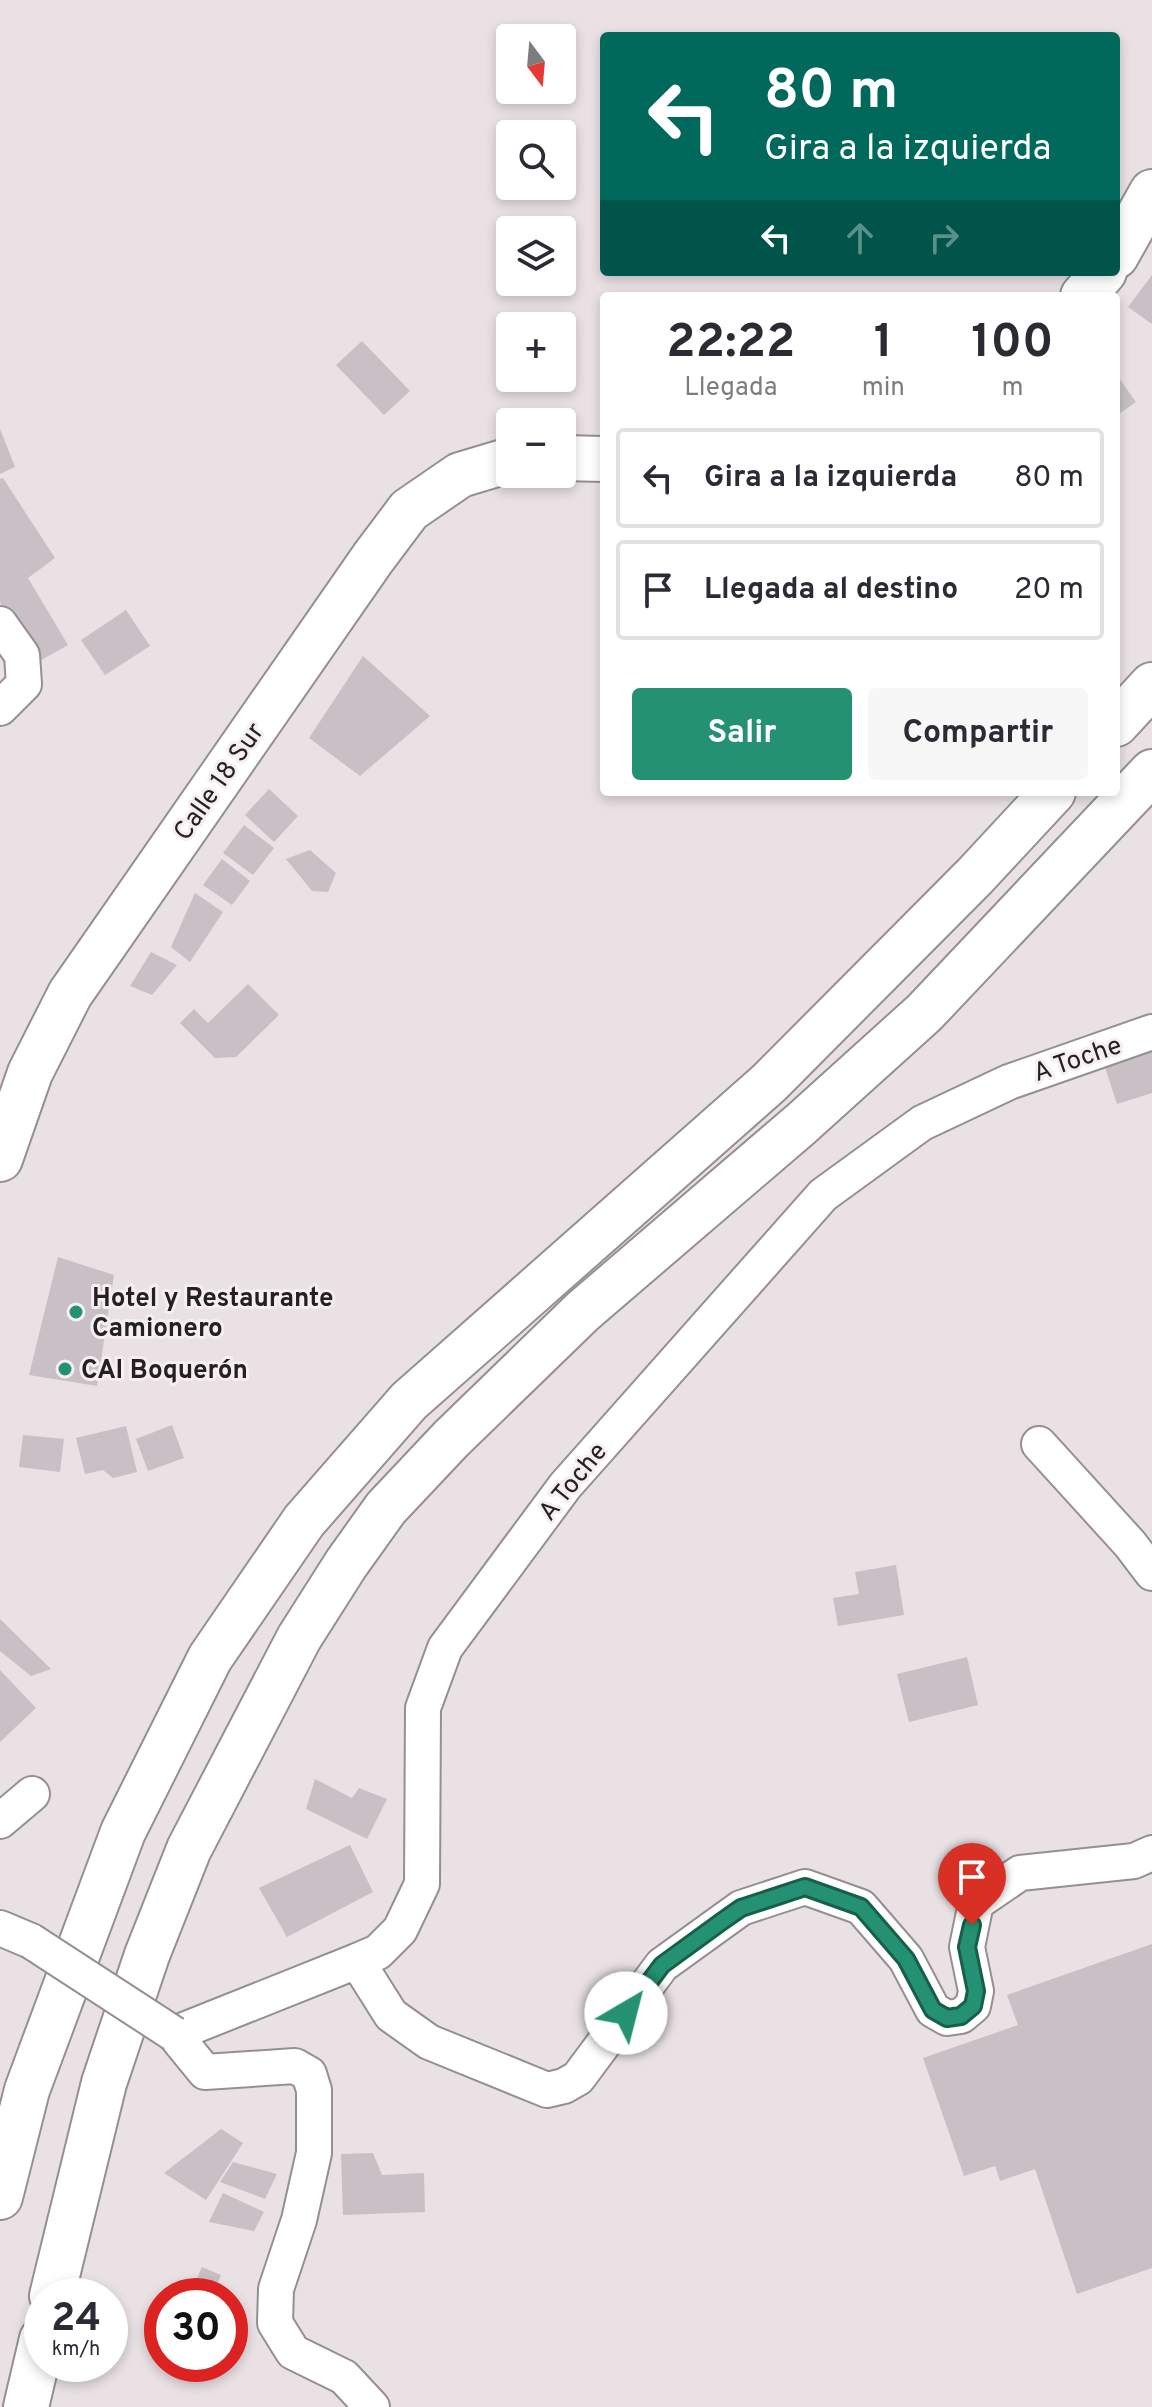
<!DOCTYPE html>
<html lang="es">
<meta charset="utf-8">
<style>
body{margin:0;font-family:Overpass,sans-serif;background:#f7f7f7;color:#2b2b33;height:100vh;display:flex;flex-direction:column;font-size:30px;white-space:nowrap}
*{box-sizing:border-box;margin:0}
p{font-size:26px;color:#7c7c81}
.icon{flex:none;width:44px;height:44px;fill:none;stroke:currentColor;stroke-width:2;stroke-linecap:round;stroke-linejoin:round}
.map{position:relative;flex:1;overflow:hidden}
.details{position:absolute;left:600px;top:292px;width:520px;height:504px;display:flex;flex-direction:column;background:#fff;border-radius:8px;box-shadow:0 4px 12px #0003}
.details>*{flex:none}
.hud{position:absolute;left:600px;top:32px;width:520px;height:244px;border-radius:8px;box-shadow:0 4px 12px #0003;background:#00695c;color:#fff;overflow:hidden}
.needle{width:52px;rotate:164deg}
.controls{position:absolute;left:496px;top:24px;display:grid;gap:16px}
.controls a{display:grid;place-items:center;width:80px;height:80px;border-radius:8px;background:#fff;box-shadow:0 4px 12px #0003;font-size:40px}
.speed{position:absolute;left:24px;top:2278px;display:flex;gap:16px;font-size:40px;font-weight:700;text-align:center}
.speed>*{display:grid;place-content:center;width:104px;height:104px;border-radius:50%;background:#fff;box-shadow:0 4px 12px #0003;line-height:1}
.speed small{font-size:20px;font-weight:400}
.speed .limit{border:12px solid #d22;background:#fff;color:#111}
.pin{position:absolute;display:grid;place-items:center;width:68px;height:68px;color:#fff;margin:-82px -34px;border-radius:50% 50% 50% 0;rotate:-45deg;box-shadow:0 0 8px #0007}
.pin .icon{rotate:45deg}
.me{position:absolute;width:88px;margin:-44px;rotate:37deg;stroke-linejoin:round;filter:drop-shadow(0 0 6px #0008)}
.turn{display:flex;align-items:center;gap:28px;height:168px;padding:0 32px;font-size:36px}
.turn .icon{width:104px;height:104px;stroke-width:2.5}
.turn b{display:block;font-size:56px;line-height:68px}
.lanes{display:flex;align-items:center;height:76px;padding:0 32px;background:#0003;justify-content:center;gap:40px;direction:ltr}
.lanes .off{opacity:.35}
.eta{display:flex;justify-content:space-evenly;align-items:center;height:136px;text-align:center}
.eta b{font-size:48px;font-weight:700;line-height:56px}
.primary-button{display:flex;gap:16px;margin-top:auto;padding:16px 32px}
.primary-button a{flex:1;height:92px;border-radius:8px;background:#249272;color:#fff;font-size:32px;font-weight:700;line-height:92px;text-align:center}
.primary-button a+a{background:#f7f7f7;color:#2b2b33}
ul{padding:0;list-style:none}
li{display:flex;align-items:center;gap:24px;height:100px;margin:0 16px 12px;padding:0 16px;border:4px solid #e1e1e2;border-radius:8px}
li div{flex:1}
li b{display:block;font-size:30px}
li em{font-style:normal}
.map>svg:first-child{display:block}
.building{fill:#c8c0c4}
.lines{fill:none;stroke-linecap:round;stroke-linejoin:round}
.street-casing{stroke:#968f92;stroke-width:38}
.primary-casing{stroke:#968f92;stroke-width:48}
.highway-casing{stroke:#968f92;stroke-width:48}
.street{stroke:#fff;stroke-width:34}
.primary{stroke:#fff;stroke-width:44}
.highway{stroke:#fff;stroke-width:44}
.street-bridge-casing{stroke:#968f92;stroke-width:38;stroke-linecap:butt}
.street-bridge{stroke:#fff;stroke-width:34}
.route-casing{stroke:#175f4a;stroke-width:20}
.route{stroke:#249272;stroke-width:14}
.poi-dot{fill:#249272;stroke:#f6eef1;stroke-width:3}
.labels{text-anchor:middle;stroke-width:6;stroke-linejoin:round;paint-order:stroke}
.street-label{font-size:26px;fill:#242122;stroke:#f6eef1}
.poi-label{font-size:26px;font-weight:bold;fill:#242122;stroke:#f6eef1;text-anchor:start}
</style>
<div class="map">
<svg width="1152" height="2407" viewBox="0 0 1152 2407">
<rect width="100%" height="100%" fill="#e9e1e4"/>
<g class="building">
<path d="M1152 275V324L1128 307Z"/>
<path d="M362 341 410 391 384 415 336 365Z"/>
<path d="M509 365 510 378H544L542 383 504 380Z"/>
<path d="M1116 374 1136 402 1116 416Z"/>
<path d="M0 429 15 467 0 474Z"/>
<path d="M3 478 55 558 28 578 68 645 36 663 0 602V479Z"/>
<path d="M126 610 150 646 105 675 81 640Z"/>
<path d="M363 656 430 716 360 776 309 738Z"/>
<path d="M269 789 298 816 274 842 245 815Z"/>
<path d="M244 825 274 848 253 875 223 853Z"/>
<path d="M310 850 336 873 328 892 312 891 286 859Z"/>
<path d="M222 859 250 881 232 905 203 885Z"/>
<path d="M195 893 223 912 190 962 171 947Z"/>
<path d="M151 952 177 965 152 995 130 986Z"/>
<path d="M248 984 279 1015 236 1057 215 1058 180 1023 194 1009 208 1023Z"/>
<path d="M1152 1045V1093L1117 1104 1103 1061Z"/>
<path d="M58 1257 114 1275 97 1386 29 1375Z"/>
<path d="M172 1425 184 1458 148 1471 136 1439Z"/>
<path d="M126 1426 137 1472 113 1478 103 1470 85 1474 76 1438Z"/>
<path d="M23 1435 64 1439 60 1472 19 1467Z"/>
<path d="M896 1565 904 1615 838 1626 833 1598 859 1594 855 1572Z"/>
<path d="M0 1619 51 1669 31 1676 0 1651Z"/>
<path d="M967 1657 978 1705 909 1722 897 1674Z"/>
<path d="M0 1670 36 1708 0 1742Z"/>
<path d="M315 1779 352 1798 359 1788 387 1799 367 1839 306 1809Z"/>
<path d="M350 1845 373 1892 287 1937 259 1888Z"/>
<path d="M1152 1944V2268L1077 2294 1035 2169 1000 2181 995 2166 964 2176 923 2058 1018 2025 1007 1995Z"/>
<path d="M221 2129 243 2143 206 2200 164 2173Z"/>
<path d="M373 2153 382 2175 424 2173 425 2212 343 2215 341 2154Z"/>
<path d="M233 2162 277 2174 265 2199 220 2182Z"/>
<path d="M223 2193 264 2212 254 2231 209 2222Z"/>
<path d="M202 2267 221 2275 212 2296H189Z"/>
</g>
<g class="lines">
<g class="street-casing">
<g id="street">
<path d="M0 624 22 655 24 684 0 708"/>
<path d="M1039 1444 1130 1544 1152 1573"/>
<path d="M0 1821 32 1794"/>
<path d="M0 1928 31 1941"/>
<path d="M357 1961 391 2015 429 2042 547 2090 564 2086 578 2078 662 1965 741 1908 805 1887 861 1907 906 1959 933 2010 947 2018 961 2016 973 2006 976 1991 967 1947 976 1903 1020 1873 1134 1861 1152 1853"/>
<path d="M372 2407 344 2377 293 2352 275 2323 276 2289 299 2220 314 2153V2090L309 2074 295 2066 205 2072 174 2034 357 1961 378 1952 400 1930 422 1884 423 1708 445 1648 565 1486 823 1195 922 1123 1009 1082 1152 1032"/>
</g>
</g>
<g class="primary-casing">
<g id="primary">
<path d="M1116 256 1152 192"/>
<path d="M1083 296 1104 272"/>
<path d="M562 458 604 459"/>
<path d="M0 1159 30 1073 70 994 373 558 409 510 460 475 510 460"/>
</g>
</g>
<g class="highway-casing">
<g id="highway">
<path d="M1116 724 1152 685"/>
<path d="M0 2197 27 2090 123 1832 210 1658 304 1521 409 1401 769 1083 975 876 1053 792"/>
<path d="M52 2296 104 2083 147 1955 189 1849 299 1638 346 1564 386 1508 451 1439 583 1311 801 1124 924 1013 1152 772"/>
<path d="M26 2407 42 2339"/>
</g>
</g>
<use href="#street" class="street"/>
<use href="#primary" class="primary"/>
<use href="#highway" class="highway"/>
<g class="street-bridge-casing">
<path id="street-bridge" d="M31 1941 174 2034"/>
</g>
<use href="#street-bridge" class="street-bridge"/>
</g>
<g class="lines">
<g class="route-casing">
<path id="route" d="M626 2013 662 1965 721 1922 741 1908 805 1887 861 1907 906 1959 933 2010 947 2018 961 2016 973 2006 976 1991 967 1947 972 1925"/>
</g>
<use href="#route" class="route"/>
</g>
<g class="poi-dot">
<circle cx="76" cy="1312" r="8"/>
<circle cx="65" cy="1369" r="8"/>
</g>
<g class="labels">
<g class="street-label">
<text transform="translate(218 781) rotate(-55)" y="9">Calle 18 Sur</text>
<text transform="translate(1077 1058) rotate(-19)" y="9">A Toche</text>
<text transform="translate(572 1481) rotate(-51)" y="9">A Toche</text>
</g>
<g class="poi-label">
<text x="92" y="1306">Hotel y Restaurante<tspan x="92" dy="30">Camionero</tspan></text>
<text x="81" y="1378">CAI Boquerón</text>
</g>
</g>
</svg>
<div class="controls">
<a><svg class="needle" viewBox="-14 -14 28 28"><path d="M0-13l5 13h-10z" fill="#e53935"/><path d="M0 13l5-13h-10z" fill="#7c7c81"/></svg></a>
<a><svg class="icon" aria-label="search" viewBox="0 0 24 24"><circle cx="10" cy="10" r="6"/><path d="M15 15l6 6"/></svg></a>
<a><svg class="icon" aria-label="layers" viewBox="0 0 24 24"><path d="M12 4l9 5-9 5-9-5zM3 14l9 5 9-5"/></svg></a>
<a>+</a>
<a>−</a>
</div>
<div class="speed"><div>24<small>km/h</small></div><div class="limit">30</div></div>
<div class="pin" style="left:972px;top:1925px;background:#d93025"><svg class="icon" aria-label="arrive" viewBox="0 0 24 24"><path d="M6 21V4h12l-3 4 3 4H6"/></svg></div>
<svg class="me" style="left:626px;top:2013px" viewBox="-20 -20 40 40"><circle r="19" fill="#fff"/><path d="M0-13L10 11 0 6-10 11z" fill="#249272"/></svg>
<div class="hud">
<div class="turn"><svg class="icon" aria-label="left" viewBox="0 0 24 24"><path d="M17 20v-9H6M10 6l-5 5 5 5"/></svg><div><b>80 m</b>Gira a la izquierda</div></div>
<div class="lanes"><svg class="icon" aria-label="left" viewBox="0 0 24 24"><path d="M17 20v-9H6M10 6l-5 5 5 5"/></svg><svg class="icon off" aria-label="ahead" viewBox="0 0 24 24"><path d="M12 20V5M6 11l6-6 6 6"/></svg><svg class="icon off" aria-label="right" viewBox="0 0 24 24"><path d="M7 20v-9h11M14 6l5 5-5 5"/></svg></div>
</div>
<section class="details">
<div class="eta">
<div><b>22:22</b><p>Llegada</p></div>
<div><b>1</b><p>min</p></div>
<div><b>100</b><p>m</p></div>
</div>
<ul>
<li><svg class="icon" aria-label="left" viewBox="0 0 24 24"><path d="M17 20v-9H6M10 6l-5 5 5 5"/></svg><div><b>Gira a la izquierda</b></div><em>80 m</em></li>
<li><svg class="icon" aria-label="arrive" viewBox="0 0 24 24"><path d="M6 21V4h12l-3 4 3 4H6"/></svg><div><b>Llegada al destino</b></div><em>20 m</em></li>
</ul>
<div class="primary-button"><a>Salir</a><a>Compartir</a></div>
</section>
</div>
